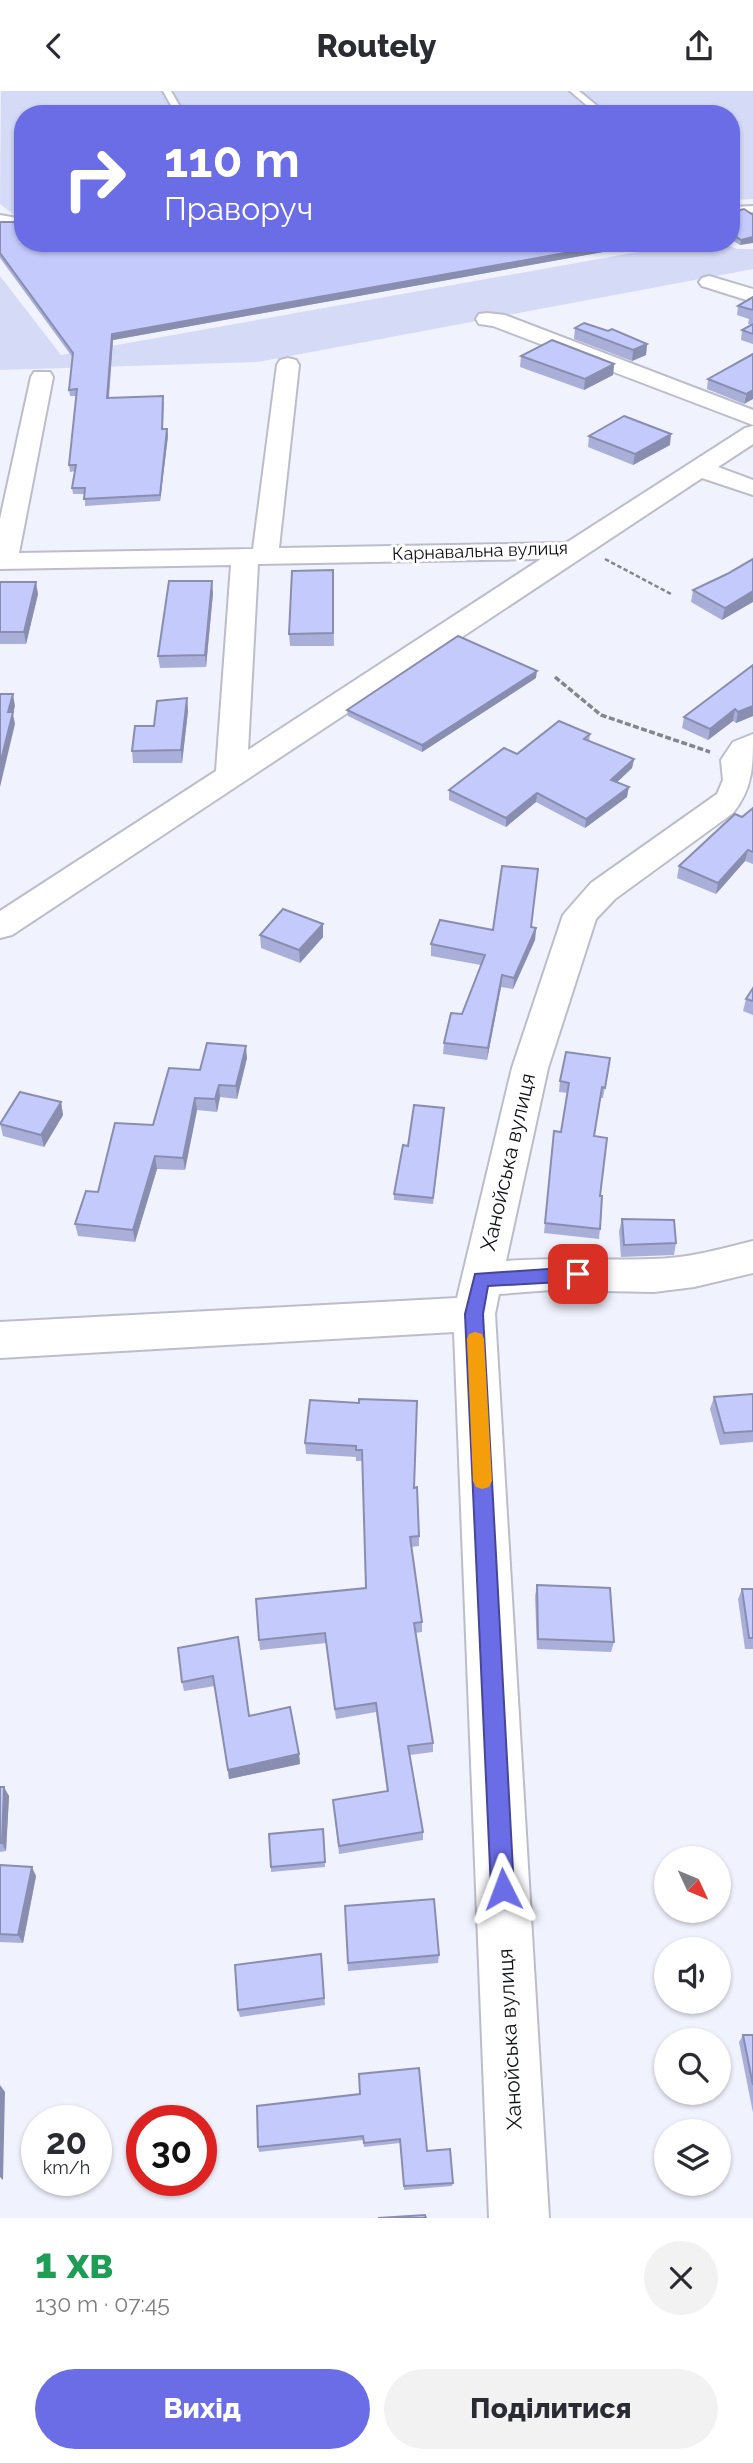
<!DOCTYPE html>
<html lang="uk">
<meta charset="utf-8">
<style>
body{margin:0;font-family:Raleway,sans-serif;background:#f2f2f3;color:#2b2b33;height:100vh;display:flex;flex-direction:column;font-size:26px;white-space:nowrap}
*{box-sizing:border-box;margin:0}
p{font-size:23px;color:#7c7c81}
.icon{flex:none;width:38px;height:38px;fill:none;stroke:currentColor;stroke-width:2;stroke-linecap:round;stroke-linejoin:round}
.map{position:relative;height:2127px;overflow:hidden}
.details{display:flex;flex-direction:column;background:#fff;flex:1}
.details>*{flex:none}
.banner{position:absolute;left:14px;top:14px;width:726px;height:147px;border-radius:28px;box-shadow:0 2px 5px #0004;background:#6b6de7;color:#fff;overflow:hidden}
.needle{width:46px;rotate:134deg}
.buttons{position:absolute;left:654px;top:1755px;display:grid;gap:14px}
.buttons a{display:grid;place-items:center;width:77px;height:77px;border-radius:50%;background:#fff;box-shadow:0 2px 5px #0004;font-size:35px}
.speed{position:absolute;left:21px;top:2014px;display:flex;gap:14px;font-size:35px;font-weight:700;text-align:center}
.speed>*{display:grid;place-content:center;width:91px;height:91px;border-radius:50%;background:#fff;box-shadow:0 2px 5px #0004;line-height:1}
.speed small{font-size:18px;font-weight:400}
.speed .limit{border:10px solid #d22;background:#fff;color:#111}
.pin{position:absolute;display:grid;place-items:center;width:60px;height:60px;color:#fff;margin:-30px;border-radius:14px;box-shadow:0 4px 10px #0006}
.me{position:absolute;width:77px;margin:-38px;rotate:357deg;stroke-linejoin:round;filter:drop-shadow(0 0 5px #0008)}
.turn{display:flex;align-items:center;gap:24px;height:147px;padding:0 35px;font-size:32px}
.turn .icon{width:91px;height:91px;stroke-width:2.5}
.turn b{display:block;font-size:49px;line-height:60px}
.round{display:grid;place-items:center;flex:none;width:74px;height:74px;border-radius:37px;background:#f2f2f3}
.headline{display:flex;align-items:center;justify-content:space-between;height:119px;padding:0 35px}
h1{font-size:42px;font-weight:800;line-height:52px;color:#1e9e55}
.button{display:flex;gap:14px;margin-top:auto;padding:14px 35px}
.button a{flex:1;height:80px;border-radius:42px;background:#6b6de7;color:#fff;font-size:28px;font-weight:800;line-height:80px;text-align:center}
.button a+a{background:#f2f2f3;color:#2b2b33}
header{display:flex;justify-content:space-between;align-items:center;height:91px;padding:0 35px;background:#fff;font-size:32px;font-weight:800}
.map>svg:first-child{display:block}
.green{fill:#d5daf7}
.lines{fill:none;stroke-linecap:round;stroke-linejoin:round}
.lane-casing{stroke:#bbbdcb;stroke-width:4}
.street-casing{stroke:#bbbdcb;stroke-width:4}
.path-far1{stroke:#84868d;stroke-width:2.5;stroke-dasharray:4.5 2.5;stroke-linecap:butt}
.path{stroke:#84868d;stroke-width:3.5;stroke-dasharray:6 2.5;stroke-linecap:butt}
.lane{fill:#fff;fill-rule:evenodd}
.street{fill:#fff;fill-rule:evenodd}
.wall{fill:#a9afd9}
.shaded-wall{fill:#898eb0}
.building{fill:#c4cbfc;stroke:#898eb0;stroke-width:2}
.route{fill:#6b6de7;stroke:#464796;stroke-width:2}
.slow{fill:#f59e0b}
.labels{text-anchor:middle;stroke-width:6;stroke-linejoin:round;paint-order:stroke}
.far-street-label{font-size:18px;fill:#111216;stroke:#fff}
.street-label{font-size:21px;fill:#111216;stroke:#fff}
</style>
<header><svg class="icon" aria-label="back" viewBox="0 0 24 24"><path d="M15 5l-7 7 7 7"/></svg>Routely<svg class="icon" aria-label="share" viewBox="0 0 24 24"><path d="M12 15V3M7 8l5-5 5 5M5 13v7h14v-7"/></svg></header>
<div class="map">
<svg width="753" height="2127" viewBox="0 0 753 2127">
<rect width="100%" height="100%" fill="#f0f2fd"/>
<g class="green">
<path d="M1 0H753V108L732 109V23H23V125H16L0 113Z"/>
<path d="M688 152H723L737 158H753V178L258 271 0 279V185L61 264Z"/>
</g>
<g class="lines">
<g class="lane-casing">
<g id="lane">
<path d="M163 0H171L184 23H176Z"/>
<path d="M570 0H579L607 23H597Z"/>
<path d="M753 115V121L732 122V116Z"/>
<path d="M0 124 23 128V134L0 130Z"/>
</g>
</g>
<g class="street-casing">
<g id="street">
<path d="M709 185 753 198V211L702 195 699 191 702 187Z"/>
<path d="M487 222 505 224 753 319V334L493 235 479 233 476 228 479 223Z"/>
<path d="M288 267 296 269 299 274 279 457 566 452 745 337 753 335V353L718 376 753 389V404L702 387 12 844 0 847V820L216 680 231 474 0 478V428L31 286 34 281H50L53 286 19 462 253 458 277 274 280 269ZM541 468 248 659 258 473Z"/>
<path d="M753 643C753 675 753 697 733 722L615 808 596 828 548 977 506 1170C555 1166 603 1170 652 1168 686 1168 720 1158 753 1150V1182L694 1196 654 1201 552 1199 499 1203 495 1223 549 2127H489L454 1241 0 1267V1231L457 1207 512 977 563 824 591 792 717 703 723 689 721 669 733 651Z"/>
</g>
</g>
<path class="path-far1" d="M605 468 671 503"/>
<path class="path" d="M555 586 601 624 710 661"/>
<use href="#lane" class="lane"/>
<use href="#street" class="street"/>
</g>
<g class="wall">
<path d="M732 121 753 124 740 154 732 149Z"/>
<path d="M0 131 23 152H653L113 249 109 307 164 311 163 338H167L168 345 160 410 85 415V403H73L72 397 75 380 70 381 69 374 76 305H70L69 299 73 267 0 167Z"/>
<path d="M753 206V253L741 249 742 239 752 234 748 233 749 228 737 224 738 215Z"/>
<path d="M575 237 647 253 646 264 632 270 574 248Z"/>
<path d="M753 263 744 313 707 298 708 288Z"/>
<path d="M521 265 614 273 613 284 584 299 520 276Z"/>
<path d="M589 345 670 354 633 374 588 356Z"/>
<path d="M753 468 722 529 691 511 693 499 727 483Z"/>
<path d="M333 479 334 555H290L289 543Z"/>
<path d="M0 491 38 503 26 553H0Z"/>
<path d="M213 502 206 576 160 577 158 565Z"/>
<path d="M753 574V625L736 632 733 630 708 649 682 637 684 626Z"/>
<path d="M536 587 422 661 348 625 347 619Z"/>
<path d="M187 607 188 620 182 672H133L132 660 154 635Z"/>
<path d="M590 643 589 650 634 668 632 677 617 691 627 706 585 737 536 711 506 736 449 709V699L517 663Z"/>
<path d="M753 717V773L745 770 716 803 677 787 679 775Z"/>
<path d="M531 836 536 837 535 849 513 898 501 896 487 969 443 963 444 952 462 923 481 874 431 865V853L493 839Z"/>
<path d="M260 844 323 846 300 872 261 857Z"/>
<path d="M753 897V924L743 920 746 908Z"/>
<path d="M247 967 237 1008 220 1006 217 1021 197 1019 185 1079 157 1078 135 1151 78 1145 75 1133 98 1101 153 1034Z"/>
<path d="M610 967 603 1007H600L594 1045 600 1105V1138L599 1148 544 1142 554 1040 561 1041 568 1002 559 1001 560 990Z"/>
<path d="M61 1011 63 1024 44 1056 3 1045 0 1032Z"/>
<path d="M444 1017 433 1113 394 1109V1103L408 1055Z"/>
<path d="M622 1128 676 1152 674 1164 621 1166 619 1140Z"/>
<path d="M753 1303V1351L720 1354 710 1318 714 1306Z"/>
<path d="M310 1309 414 1397 419 1445V1455L411 1456 422 1531V1541L415 1542 433 1652V1661L410 1664 423 1741V1749L339 1763 333 1709 387 1700 376 1621 336 1628 326 1552 260 1559 259 1549 366 1497 362 1370H356V1366L306 1363 305 1352Z"/>
<path d="M537 1494 614 1551 611 1561 537 1558 535 1505Z"/>
<path d="M742 1498H753V1558H745L738 1508Z"/>
<path d="M238 1546 249 1625 299 1663 300 1673 229 1688 215 1595 184 1600 182 1591Z"/>
<path d="M0 1696 9 1705 6 1760 0 1761Z"/>
<path d="M323 1738 325 1776 271 1781V1776Z"/>
<path d="M0 1774 36 1785 23 1852 0 1851Z"/>
<path d="M345 1815 439 1864 438 1872 348 1880Z"/>
<path d="M321 1863 325 1914 240 1926 238 1919Z"/>
<path d="M743 1944H753V2022L739 1951Z"/>
<path d="M360 2003 427 2060 453 2092 452 2095 404 2099 400 2052 364 2056 363 2049 259 2061 258 2056Z"/>
</g>
<g class="shaded-wall">
<path d="M753 146V152L740 154 741 149Z"/>
<path d="M621 152H653L113 249 108 313 107 307 112 243Z"/>
<path d="M647 253 646 264 632 270 633 259Z"/>
<path d="M614 273 613 284 584 299 585 288Z"/>
<path d="M753 299V308L744 313 746 303Z"/>
<path d="M167 338 168 345 160 410V404Z"/>
<path d="M671 343 670 354 633 374 635 363Z"/>
<path d="M212 490 213 502 206 576 205 564Z"/>
<path d="M36 491 38 503 26 553 24 541Z"/>
<path d="M753 500V511L722 529 725 517Z"/>
<path d="M537 580 536 587 422 661V654Z"/>
<path d="M13 603 15 615 13 623 15 633 0 696V673L8 621Z"/>
<path d="M187 607 188 620 182 672 181 659Z"/>
<path d="M753 615V625L736 632 738 621Z"/>
<path d="M735 618 733 630 708 649 710 638Z"/>
<path d="M634 668 632 677 610 698 611 689Z"/>
<path d="M629 696 627 706 585 737 586 728Z"/>
<path d="M537 702 536 711 506 736V727Z"/>
<path d="M748 759 745 770 716 803 718 792Z"/>
<path d="M323 833V846L300 872 299 859Z"/>
<path d="M536 837 535 849 513 898 514 887Z"/>
<path d="M502 884 501 896 487 969 488 957Z"/>
<path d="M246 955 247 967 237 1008 236 995Z"/>
<path d="M219 994 220 1006 217 1021 215 1008Z"/>
<path d="M195 1007 197 1019 185 1079 183 1067Z"/>
<path d="M61 1011 63 1024 44 1056 41 1044Z"/>
<path d="M155 1065 157 1078 135 1151 133 1139Z"/>
<path d="M299 1663 300 1673 229 1688 228 1679Z"/>
<path d="M4 1696 9 1705 6 1760 2 1752Z"/>
<path d="M32 1776 36 1785 23 1852 18 1844Z"/>
<path d="M0 1994 5 2001 3 2089 0 2086Z"/>
</g>
<g class="building">
<path d="M744 118 753 124V146L741 149 732 143V121Z"/>
<path d="M0 131H23V152H621L112 243 107 307 163 305 162 338H167L160 404 84 408 85 397H72L76 374H69L77 298 69 299 73 262 0 162Z"/>
<path d="M753 206V219L738 215Z"/>
<path d="M584 232 608 240 612 238 647 253 633 259 575 237Z"/>
<path d="M753 233V243L742 239Z"/>
<path d="M552 249 614 273 585 288 521 265Z"/>
<path d="M753 263V299L746 303 708 288Z"/>
<path d="M624 325 671 343 635 363 589 345Z"/>
<path d="M753 468V500L725 517 693 499 727 483Z"/>
<path d="M333 479V542L289 543 292 480Z"/>
<path d="M169 490H212L205 564 158 565Z"/>
<path d="M0 491H36L24 541H0Z"/>
<path d="M458 545 537 580 422 654 347 619Z"/>
<path d="M753 574V615L738 621 735 618 710 638 684 626Z"/>
<path d="M0 603H13L8 621H13L0 673Z"/>
<path d="M187 607 181 659 132 660 135 635H154L157 610Z"/>
<path d="M559 630 590 643 584 648 634 668 611 689 629 696 586 728 537 702 506 727 449 699 504 657 517 663Z"/>
<path d="M753 717V761L748 759 718 792 679 775 735 723 742 726Z"/>
<path d="M502 775 538 778 531 836 536 837 514 887 502 884 488 957 444 952 451 922 462 923 485 864 431 853 440 829 493 839Z"/>
<path d="M283 818 323 833 299 859 260 844Z"/>
<path d="M753 897V910L746 908Z"/>
<path d="M207 952 246 955 236 995 219 994 215 1008 195 1007 183 1067 155 1065 133 1139 75 1133 86 1100 98 1101 115 1032 153 1034 169 977 200 979Z"/>
<path d="M566 961 610 967 605 997 602 996 594 1045 607 1047 600 1105H602L600 1138 545 1132 554 1040 561 1041 569 992 560 990Z"/>
<path d="M20 1001 61 1011 41 1044 0 1033Z"/>
<path d="M414 1014 444 1017 433 1107 394 1103 403 1054 408 1055Z"/>
<path d="M622 1128 674 1129 676 1152 624 1154Z"/>
<path d="M753 1303V1340L724 1342 714 1306Z"/>
<path d="M359 1308 417 1310 414 1397 417 1396 419 1445 410 1446 422 1531 414 1532 433 1652 408 1655 423 1741 339 1755 333 1709 388 1700 376 1612 335 1618 325 1542 259 1549 256 1508 366 1497 362 1359H356V1355L305 1352 310 1309 359 1312Z"/>
<path d="M537 1494 610 1497 614 1551 538 1548Z"/>
<path d="M742 1498H753V1547H749Z"/>
<path d="M238 1546 249 1625 290 1616 299 1663 228 1679 213 1585 182 1591 178 1557Z"/>
<path d="M0 1696H4L2 1752H0Z"/>
<path d="M323 1738 325 1771 271 1776 269 1743Z"/>
<path d="M0 1774 32 1776 18 1844 0 1843Z"/>
<path d="M434 1808 439 1864 348 1872 345 1815Z"/>
<path d="M321 1863 324 1907 238 1919 235 1874Z"/>
<path d="M743 1944H753V1994Z"/>
<path d="M419 1977 427 2060 450 2058 453 2092 404 2095 400 2048 364 2052 363 2045 258 2056 257 2015 360 2003 359 1983Z"/>
<path d="M425 2124 426 2127H378Z"/>
</g>
<path class="route" d="M578 1176 583 1178 586 1183 583 1188 578 1190 488 1195 483 1223 514 1798 510 1806 503 1809 495 1806 491 1798 465 1223 475 1183Z"/>
<path class="slow" d="M475 1241 482 1243 484 1248 492 1390 489 1396 482 1398 476 1396 473 1390 467 1248 469 1243Z"/>
<g class="labels">
<g class="far-street-label">
<text transform="translate(480 460) rotate(-2)" y="6">Карнавальна вулиця</text>
</g>
<g class="street-label">
<text transform="translate(508 1071) rotate(-77)" y="7">Ханойська вулиця</text>
<text transform="translate(510 1948) rotate(-93)" y="7">Ханойська вулиця</text>
</g>
</g>
</svg>
<div class="buttons">
<a><svg class="needle" viewBox="-14 -14 28 28"><path d="M0-13l5 13h-10z" fill="#e53935"/><path d="M0 13l5-13h-10z" fill="#7c7c81"/></svg></a>
<a><svg class="icon" aria-label="sound" viewBox="0 0 24 24"><path d="M4 9h4l5-4v14l-5-4H4zM17 9q2 3 0 6"/></svg></a>
<a><svg class="icon" aria-label="search" viewBox="0 0 24 24"><circle cx="10" cy="10" r="6"/><path d="M15 15l6 6"/></svg></a>
<a><svg class="icon" aria-label="layers" viewBox="0 0 24 24"><path d="M12 4l9 5-9 5-9-5zM3 14l9 5 9-5"/></svg></a>
</div>
<div class="speed"><div>20<small>km/h</small></div><div class="limit">30</div></div>
<div class="pin" style="left:578px;top:1183px;background:#d93025"><svg class="icon" aria-label="arrive" viewBox="0 0 24 24"><path d="M6 21V4h12l-3 4 3 4H6"/></svg></div>
<svg class="me" style="left:503px;top:1798px" viewBox="-20 -20 40 40"><path d="M0-17L14 15 0 8-14 15z" fill="#6b6de7" stroke="#fff" stroke-width="4"/></svg>
<div class="banner">
<div class="turn"><svg class="icon" aria-label="right" viewBox="0 0 24 24"><path d="M7 20v-9h11M14 6l5 5-5 5"/></svg><div><b>110 m</b>Праворуч</div></div>
</div>
</div>
<section class="details">
<div class="headline"><div><h1>1 хв</h1><p>130 m · 07:45</p></div><a class="round"><svg class="icon" aria-label="close" viewBox="0 0 24 24"><path d="M6 6l12 12M18 6L6 18"/></svg></a></div>
<div class="button"><a>Вихід</a><a>Поділитися</a></div>
</section>
